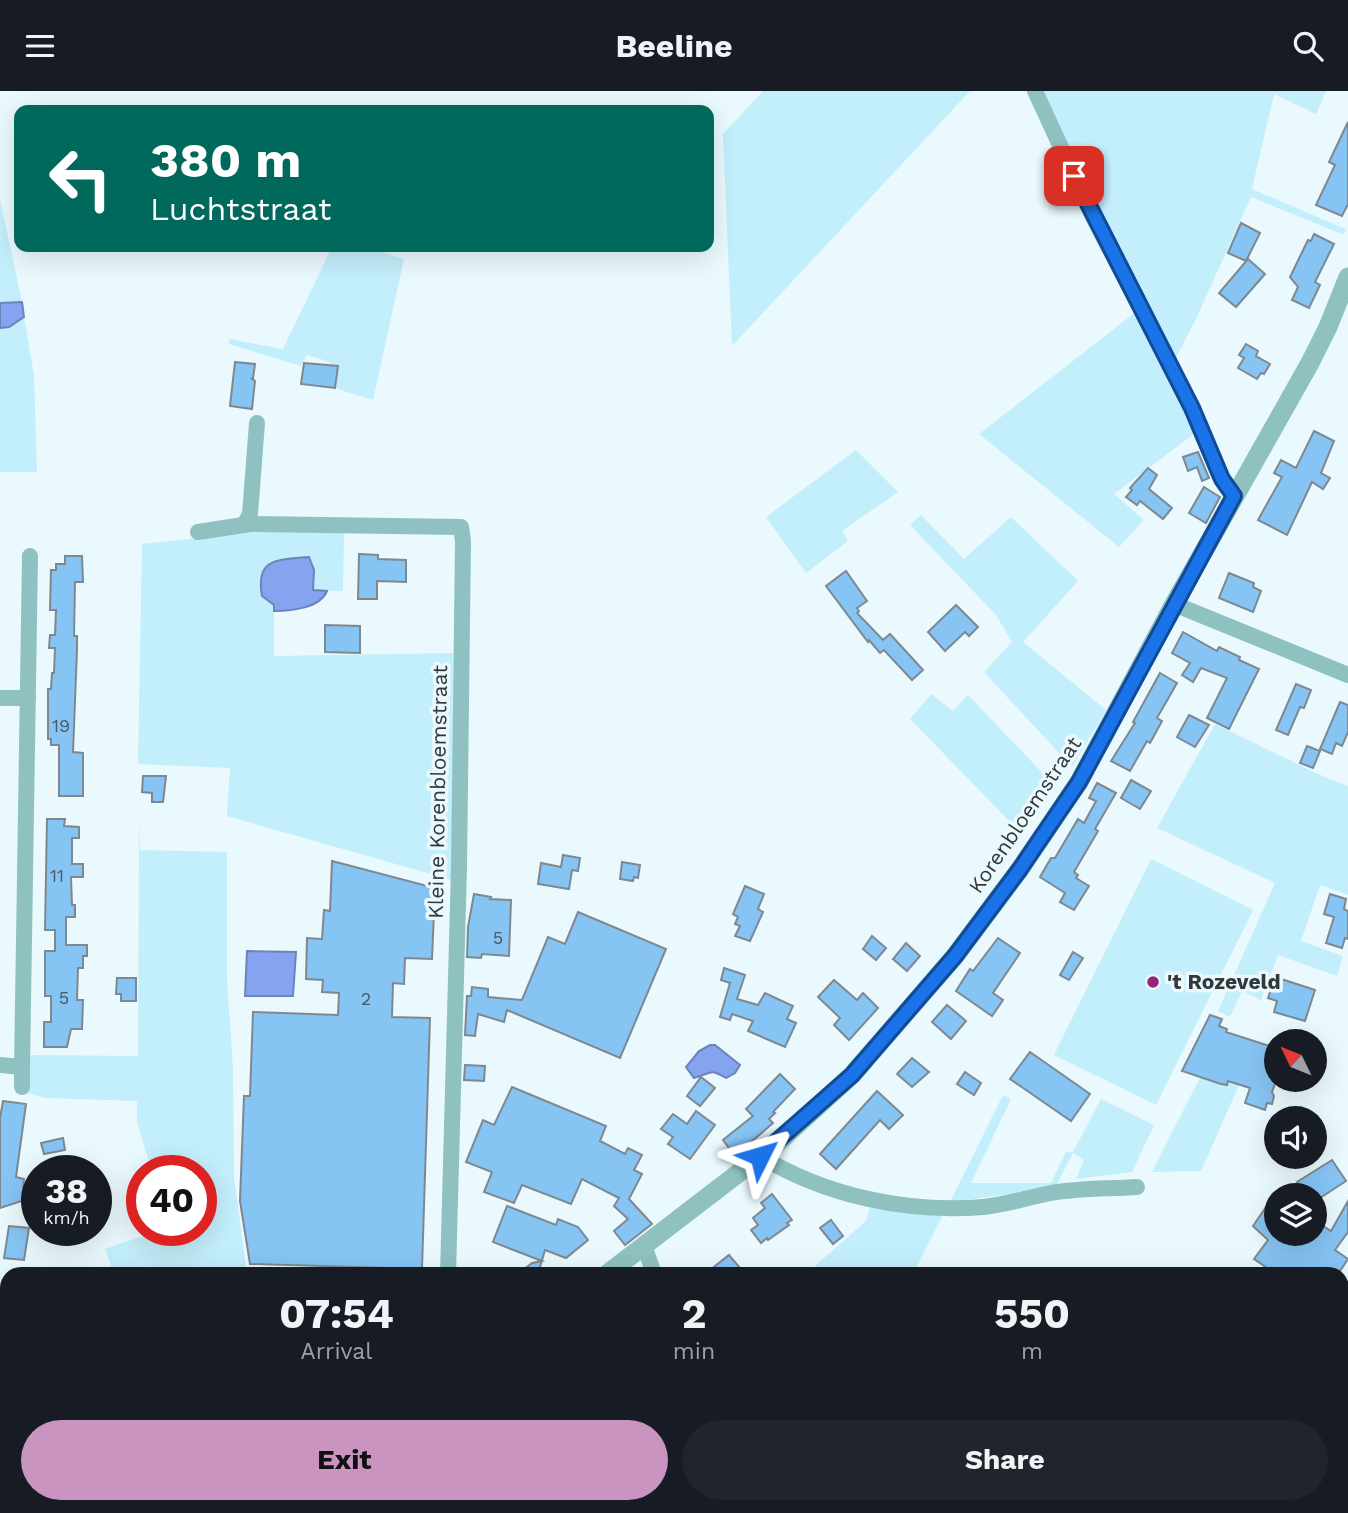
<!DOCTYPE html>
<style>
body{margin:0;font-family:"Work Sans",sans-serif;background:#20242c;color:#f1f3f6;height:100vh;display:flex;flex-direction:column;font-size:26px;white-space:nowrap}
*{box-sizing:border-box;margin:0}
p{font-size:23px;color:#9ea1a6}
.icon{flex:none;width:38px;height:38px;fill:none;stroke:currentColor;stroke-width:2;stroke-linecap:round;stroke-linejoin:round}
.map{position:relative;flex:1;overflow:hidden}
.side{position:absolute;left:0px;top:1176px;width:1349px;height:247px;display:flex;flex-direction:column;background:#171b24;border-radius:21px 21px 0 0;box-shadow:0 7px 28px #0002}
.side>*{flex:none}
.hud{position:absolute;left:14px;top:14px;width:700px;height:147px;border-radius:14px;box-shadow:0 7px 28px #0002;background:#00695c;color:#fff;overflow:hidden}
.needle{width:46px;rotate:313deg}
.fabs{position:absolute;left:1264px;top:938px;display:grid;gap:14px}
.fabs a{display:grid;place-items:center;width:63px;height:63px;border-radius:50%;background:#171b24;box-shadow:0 7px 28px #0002;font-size:35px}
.speed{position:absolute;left:21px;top:1064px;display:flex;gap:14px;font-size:35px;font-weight:700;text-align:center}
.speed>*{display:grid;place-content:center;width:91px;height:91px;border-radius:50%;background:#171b24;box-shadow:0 7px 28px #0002;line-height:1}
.speed small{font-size:18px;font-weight:400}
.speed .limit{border:10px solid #d22;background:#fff;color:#111}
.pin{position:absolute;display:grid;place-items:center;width:60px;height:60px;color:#fff;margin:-30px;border-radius:14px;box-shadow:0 4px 10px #0006}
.me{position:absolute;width:77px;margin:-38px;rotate:50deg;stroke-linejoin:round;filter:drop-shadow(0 0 5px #0008)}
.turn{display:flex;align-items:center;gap:24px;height:147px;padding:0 21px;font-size:32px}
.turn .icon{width:91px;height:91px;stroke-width:2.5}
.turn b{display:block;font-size:49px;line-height:60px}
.eta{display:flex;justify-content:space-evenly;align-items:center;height:119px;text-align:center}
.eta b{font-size:42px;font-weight:700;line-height:49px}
.primary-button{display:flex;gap:14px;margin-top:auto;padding:14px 21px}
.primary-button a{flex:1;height:80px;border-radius:42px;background:#c995c0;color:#111;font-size:28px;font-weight:700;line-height:80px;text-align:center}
.primary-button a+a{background:#20242c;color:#f1f3f6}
header{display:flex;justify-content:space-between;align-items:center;height:91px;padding:0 21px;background:#171b24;font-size:32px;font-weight:700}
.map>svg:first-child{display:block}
.green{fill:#c3eefb}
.water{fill:#84a4f0;stroke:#6c84b9;stroke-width:2}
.building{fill:#86c4f4;stroke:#7e8890;stroke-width:2}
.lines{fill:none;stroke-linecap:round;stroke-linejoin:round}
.minor{stroke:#8fc1c0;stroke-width:16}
.tertiary{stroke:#8fc1c0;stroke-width:19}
.route-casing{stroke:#114b97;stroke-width:18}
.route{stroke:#1a73e8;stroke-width:12}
.poi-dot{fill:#98227e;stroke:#eaf9fd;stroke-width:2.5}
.labels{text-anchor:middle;stroke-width:7;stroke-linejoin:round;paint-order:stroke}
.number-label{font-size:18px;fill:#485b68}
.street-label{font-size:21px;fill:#33383a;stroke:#eaf9fd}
.poi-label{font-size:21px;font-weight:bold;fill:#33383a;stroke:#eaf9fd;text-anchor:start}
</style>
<header><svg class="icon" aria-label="menu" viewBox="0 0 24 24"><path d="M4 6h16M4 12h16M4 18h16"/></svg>Beeline<svg class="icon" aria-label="search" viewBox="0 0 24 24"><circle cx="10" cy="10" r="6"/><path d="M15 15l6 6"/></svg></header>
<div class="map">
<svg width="1348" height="1422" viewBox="0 0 1348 1422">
<rect width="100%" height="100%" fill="#eaf9fd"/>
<g class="green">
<path d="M763 0H970L732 255 723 43Z"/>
<path d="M1040 0H1326L1316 23 1274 3 1252 98 1346 138 1344 144 1251 106 1196 228 1176 267 1049 20Z"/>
<path d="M0 108 19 197 22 211 0 212Z"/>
<path d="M332 156H366L404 168 373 309 325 294 330 271 307 264 301 275 229 253V248L283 258Z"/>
<path d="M1137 220 1198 340 1114 403 1144 429 1119 456 979 343Z"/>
<path d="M24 226 34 284 37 381H0V237L9 236Z"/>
<path d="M856 359 898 401 842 440 848 450 806 482 766 426Z"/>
<path d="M921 424 964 468 1011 426 1078 490 1023 551 1106 619 1072 676 984 581 1012 551 996 524 910 434Z"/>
<path d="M248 441H344L343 500 313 499 314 479 274 514V565L453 562 452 789 227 725 230 677 138 673 142 453Z"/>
<path d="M931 603 953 620 968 604 1056 696 1022 743 910 628Z"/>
<path d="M1215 633 1318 683 1348 695V804L1320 794 1301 850 1343 865 1337 885 1278 864 1261 909 1242 900 1230 926 1218 920 1275 792 1157 737Z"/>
<path d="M139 730 140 759 227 761V888L233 978 234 1086 247 1183H114L105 1158 160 1139H201V1080H152L137 1032V1010L45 1007 28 1002 30 964 138 965Z"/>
<path d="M1151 768 1253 819 1156 1014 1054 964Z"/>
<path d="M1210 967 1244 983 1201 1080 1152 1081Z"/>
<path d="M1003 1004 1011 1008 971 1092H1051L1066 1061H1073L1101 1008 1154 1034 1132 1081 1076 1088 1084 1069 1073 1062 1055 1097 950 1111Z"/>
<path d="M871 1113 944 1122 913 1183H821L815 1175 866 1130Z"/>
<path d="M7 1250V1393H0V1252Z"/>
<path d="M1348 1321V1422H1045L1048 1416H1342V1329Z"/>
<path d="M406 1416H599L601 1422H390Z"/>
</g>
<g class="water">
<path d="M22 211 24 226 9 236 0 237V212Z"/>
<path d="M309 466 314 479 313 499 327 500C320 517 292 520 274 520V514L262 505C255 466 279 469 309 466Z"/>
<path d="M247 860 296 861 293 905H245Z"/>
<path d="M710 954H715L740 974 735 982 726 987C708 977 713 982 694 987L686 976 699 960Z"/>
</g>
<g class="building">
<path d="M1348 31V113L1342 125 1316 114 1335 74 1329 71Z"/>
<path d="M1241 132 1260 142 1246 170 1228 162Z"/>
<path d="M1314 143 1334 153 1315 191 1320 194 1309 217 1292 209 1298 196 1290 186 1308 149 1311 150Z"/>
<path d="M1248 168 1265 183 1236 216 1219 202Z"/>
<path d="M1246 253 1258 260 1256 265 1270 273 1264 283 1261 282 1257 288 1238 277 1244 267 1239 264Z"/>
<path d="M235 271 255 273 253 288 251 287 255 290 252 318 230 315Z"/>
<path d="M304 272 338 275 335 297 301 293Z"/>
<path d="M1314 340 1334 350 1321 382 1330 387 1323 398 1312 391 1287 444 1258 429 1282 386 1274 382 1281 369 1296 377Z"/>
<path d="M1198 361 1209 387 1202 390 1197 376 1188 380 1183 366Z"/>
<path d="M1148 377 1157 384 1149 398 1172 417 1163 428 1140 410 1137 414 1126 406 1132 399 1130 397Z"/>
<path d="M1204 396 1220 406 1206 432 1189 422Z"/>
<path d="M359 463 378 464V468L406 469V491L377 490V508H358Z"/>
<path d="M65 465H82L83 491H75L74 545H77V559L73 661 83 662V705H59V654H51V648H48V598H51L52 582H54L55 557H49L50 544H55L56 519H50L51 479H56V473H65Z"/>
<path d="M846 480 867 510 857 517 859 520 857 522 883 549 890 543 923 579 912 589 884 559 880 562 869 549 868 551 826 495Z"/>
<path d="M1229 482 1254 492 1253 496 1261 500 1253 521 1219 507Z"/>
<path d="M956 514 978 536 969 545 965 541 945 560 928 541Z"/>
<path d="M325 534 360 535V562L325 561Z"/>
<path d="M1183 541 1217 560 1219 556 1240 566 1239 569 1259 578 1229 638 1207 627 1227 587 1201 577 1193 591 1182 584 1190 572 1172 562Z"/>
<path d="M1160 582 1177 592 1157 627 1162 630 1150 652 1147 650 1130 680 1111 670 1135 632 1133 631Z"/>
<path d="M1296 593 1311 599 1304 617 1300 616 1288 644 1276 639Z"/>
<path d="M1340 611 1348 614V641L1342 655 1336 652 1332 663 1320 658Z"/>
<path d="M1189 624 1209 634 1195 656 1177 646Z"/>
<path d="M1307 655 1320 660 1313 677 1300 672Z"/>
<path d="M143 685H166L163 711H152V702L142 701Z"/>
<path d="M1131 689 1151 700 1140 718 1121 707Z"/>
<path d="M1097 692 1116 702 1095 738 1098 740 1074 781 1078 784 1076 787 1089 795 1074 819 1060 811 1065 802 1040 786 1051 767H1055L1078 728 1084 732 1096 710 1089 707Z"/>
<path d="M47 728H65L64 735 79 736V747H72V773H83V786H71L72 814H75V826H66V854H87V865H83V877H78L77 909H83L82 938H71L67 956H44V931H51V905H45V860H55V839H45Z"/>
<path d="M563 764 580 767 578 780 572 779 569 798 538 793 541 772 561 776Z"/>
<path d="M332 770 435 797 432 868 405 867 404 893 393 892 392 926 430 927 422 1178 250 1173 240 1110 244 1005H250L253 921 338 924 339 902 322 901 323 889 306 888 307 847 322 848 324 819 330 820Z"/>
<path d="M622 771 640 774 638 787 634 786 633 790 620 788Z"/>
<path d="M745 795 764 803 758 818 763 821 750 850 735 845 740 835 735 833 738 826 733 823Z"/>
<path d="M474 803 491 806 490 808 511 809 509 865 482 863 481 867 467 866 468 836Z"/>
<path d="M1330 803 1346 808 1344 818 1348 820V848L1345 847 1342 857 1326 852 1334 826 1324 823Z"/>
<path d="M578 821 666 858 620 967 507 919 504 931 478 923 475 945 465 944 467 905H471L472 896 488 898V906L522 909 548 846 565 853Z"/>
<path d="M872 845 886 857 876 869 863 858Z"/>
<path d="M998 847 1020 862 993 902 1003 909 992 925 956 900 970 878 973 880Z"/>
<path d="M906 852 920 865 907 880 893 868Z"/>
<path d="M1073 861 1083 867 1069 889 1060 884Z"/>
<path d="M724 877 745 884 737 908 758 914 765 902 793 915 787 928 796 932 785 956 748 940 753 930 732 923 730 929 720 926 730 892 721 889Z"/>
<path d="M1275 886 1315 899 1305 930 1274 921 1277 910 1268 907Z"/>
<path d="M117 887H136V910H121V903H116Z"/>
<path d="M834 889 857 909 863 902 878 917 849 949 834 934 840 927 818 906Z"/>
<path d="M947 914 966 930 951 948 932 931Z"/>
<path d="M1210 924 1222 928 1219 935 1227 938 1226 941 1276 957V990L1272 1001 1274 1005 1272 1013 1267 1012 1265 1019 1245 1012 1250 997 1228 990 1227 994 1221 993 1182 980Z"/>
<path d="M1030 961 1090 1003 1071 1030 1010 988Z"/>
<path d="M912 967 929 981 912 996 897 983Z"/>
<path d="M465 974 485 975 484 990 464 989Z"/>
<path d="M965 981 981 992 974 1004 957 993Z"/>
<path d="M780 983 795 998 773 1021 775 1022 769 1028 773 1032 735 1065 723 1049 753 1025 746 1018Z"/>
<path d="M701 986 715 997 700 1015 687 1005Z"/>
<path d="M512 996 606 1035 600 1050 625 1063 628 1057 642 1064 634 1079 642 1083 629 1108 652 1133 625 1154 614 1140 628 1128 614 1115 619 1107 582 1088 571 1113 522 1094 514 1112 484 1101 492 1081 466 1071 483 1029 494 1034Z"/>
<path d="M877 1000 903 1024 889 1038 880 1029 836 1078 820 1063Z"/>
<path d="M3 1010 26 1013 16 1086 24 1088 23 1097 37 1099V1105L0 1117V1027Z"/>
<path d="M696 1020 715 1034 690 1068 668 1053 673 1046 661 1038 673 1023 687 1033Z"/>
<path d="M63 1047 65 1059 44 1063 41 1052Z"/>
<path d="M1332 1069 1346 1090 1314 1111V1104H1306L1297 1091Z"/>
<path d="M772 1103 792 1129 787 1132 789 1134 768 1149 767 1147 761 1152 751 1139 758 1134 753 1127 765 1117 761 1112Z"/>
<path d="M1348 1110V1141L1335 1159 1348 1168 1338 1183H1276L1254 1168 1268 1149 1253 1135 1266 1116 1276 1124V1143H1314V1129L1331 1140Z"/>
<path d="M507 1115 556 1134 558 1128 578 1136 588 1149 566 1167 545 1159 538 1183H518L532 1172 542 1170 493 1151Z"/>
<path d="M831 1129 843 1145 833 1153 820 1137Z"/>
<path d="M9 1135 29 1137 24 1169 4 1167Z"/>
<path d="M729 1164 745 1183H705Z"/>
</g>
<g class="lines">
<g class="minor">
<path d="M1035 0 1093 126 1192 317 1218 382 1234 405"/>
<path d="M244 434 250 423 257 332"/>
<path d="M198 441 250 433 461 436 463 450 459 776 448 1183"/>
<path d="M1174 513 1348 584"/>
<path d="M0 607H28"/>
<path d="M0 974 22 976 30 465"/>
<path d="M22 996V976"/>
<path d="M760 1065C826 1105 906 1122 983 1116 1006 1114 1029 1106 1051 1102 1079 1097 1109 1098 1137 1096"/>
<path d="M644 1154 654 1183"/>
<path d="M731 1416 733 1422"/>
</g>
<g class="tertiary">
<path d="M607 1183 775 1054 852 984 955 865 1020 778 1079 691 1174 513 1310 272 1328 236 1348 186"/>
<path d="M113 1422 129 1416"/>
</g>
</g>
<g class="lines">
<g class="route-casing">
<path id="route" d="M760 1065 852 984 955 865 1020 778 1079 691 1234 405 1222 388 1192 317 1074 85"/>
</g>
<use href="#route" class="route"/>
</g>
<circle class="poi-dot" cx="1153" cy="891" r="7"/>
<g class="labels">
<g class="number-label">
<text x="61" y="641">19</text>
<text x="57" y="791">11</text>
<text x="498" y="853">5</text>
<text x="64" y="913">5</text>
<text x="366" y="914">2</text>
</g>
<g class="street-label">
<text transform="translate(438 701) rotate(-89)" y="7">Kleine Korenbloemstraat</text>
<text transform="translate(1025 724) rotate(-56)" y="7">Korenbloemstraat</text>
</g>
<g class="poi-label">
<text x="1167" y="898">'t Rozeveld</text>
</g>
</g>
</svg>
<div class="fabs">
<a><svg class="needle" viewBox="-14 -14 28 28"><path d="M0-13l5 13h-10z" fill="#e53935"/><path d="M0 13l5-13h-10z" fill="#9ea1a6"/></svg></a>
<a><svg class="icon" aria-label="sound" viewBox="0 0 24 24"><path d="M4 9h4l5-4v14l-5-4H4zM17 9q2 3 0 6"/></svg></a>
<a><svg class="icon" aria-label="layers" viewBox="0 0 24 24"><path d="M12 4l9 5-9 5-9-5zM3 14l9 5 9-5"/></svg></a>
</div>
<div class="speed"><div>38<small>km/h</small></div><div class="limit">40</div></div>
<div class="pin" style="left:1074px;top:85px;background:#d93025"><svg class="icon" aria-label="arrive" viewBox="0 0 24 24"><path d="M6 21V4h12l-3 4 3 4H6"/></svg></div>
<svg class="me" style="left:760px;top:1065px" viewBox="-20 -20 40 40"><path d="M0-17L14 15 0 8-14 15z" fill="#1a73e8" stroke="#fff" stroke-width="4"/></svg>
<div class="hud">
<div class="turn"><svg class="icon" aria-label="left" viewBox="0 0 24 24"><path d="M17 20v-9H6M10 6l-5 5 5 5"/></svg><div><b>380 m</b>Luchtstraat</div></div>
</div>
<section class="side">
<div class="eta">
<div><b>07:54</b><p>Arrival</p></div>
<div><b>2</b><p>min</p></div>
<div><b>550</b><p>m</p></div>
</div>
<div class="primary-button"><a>Exit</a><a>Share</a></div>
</section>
</div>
